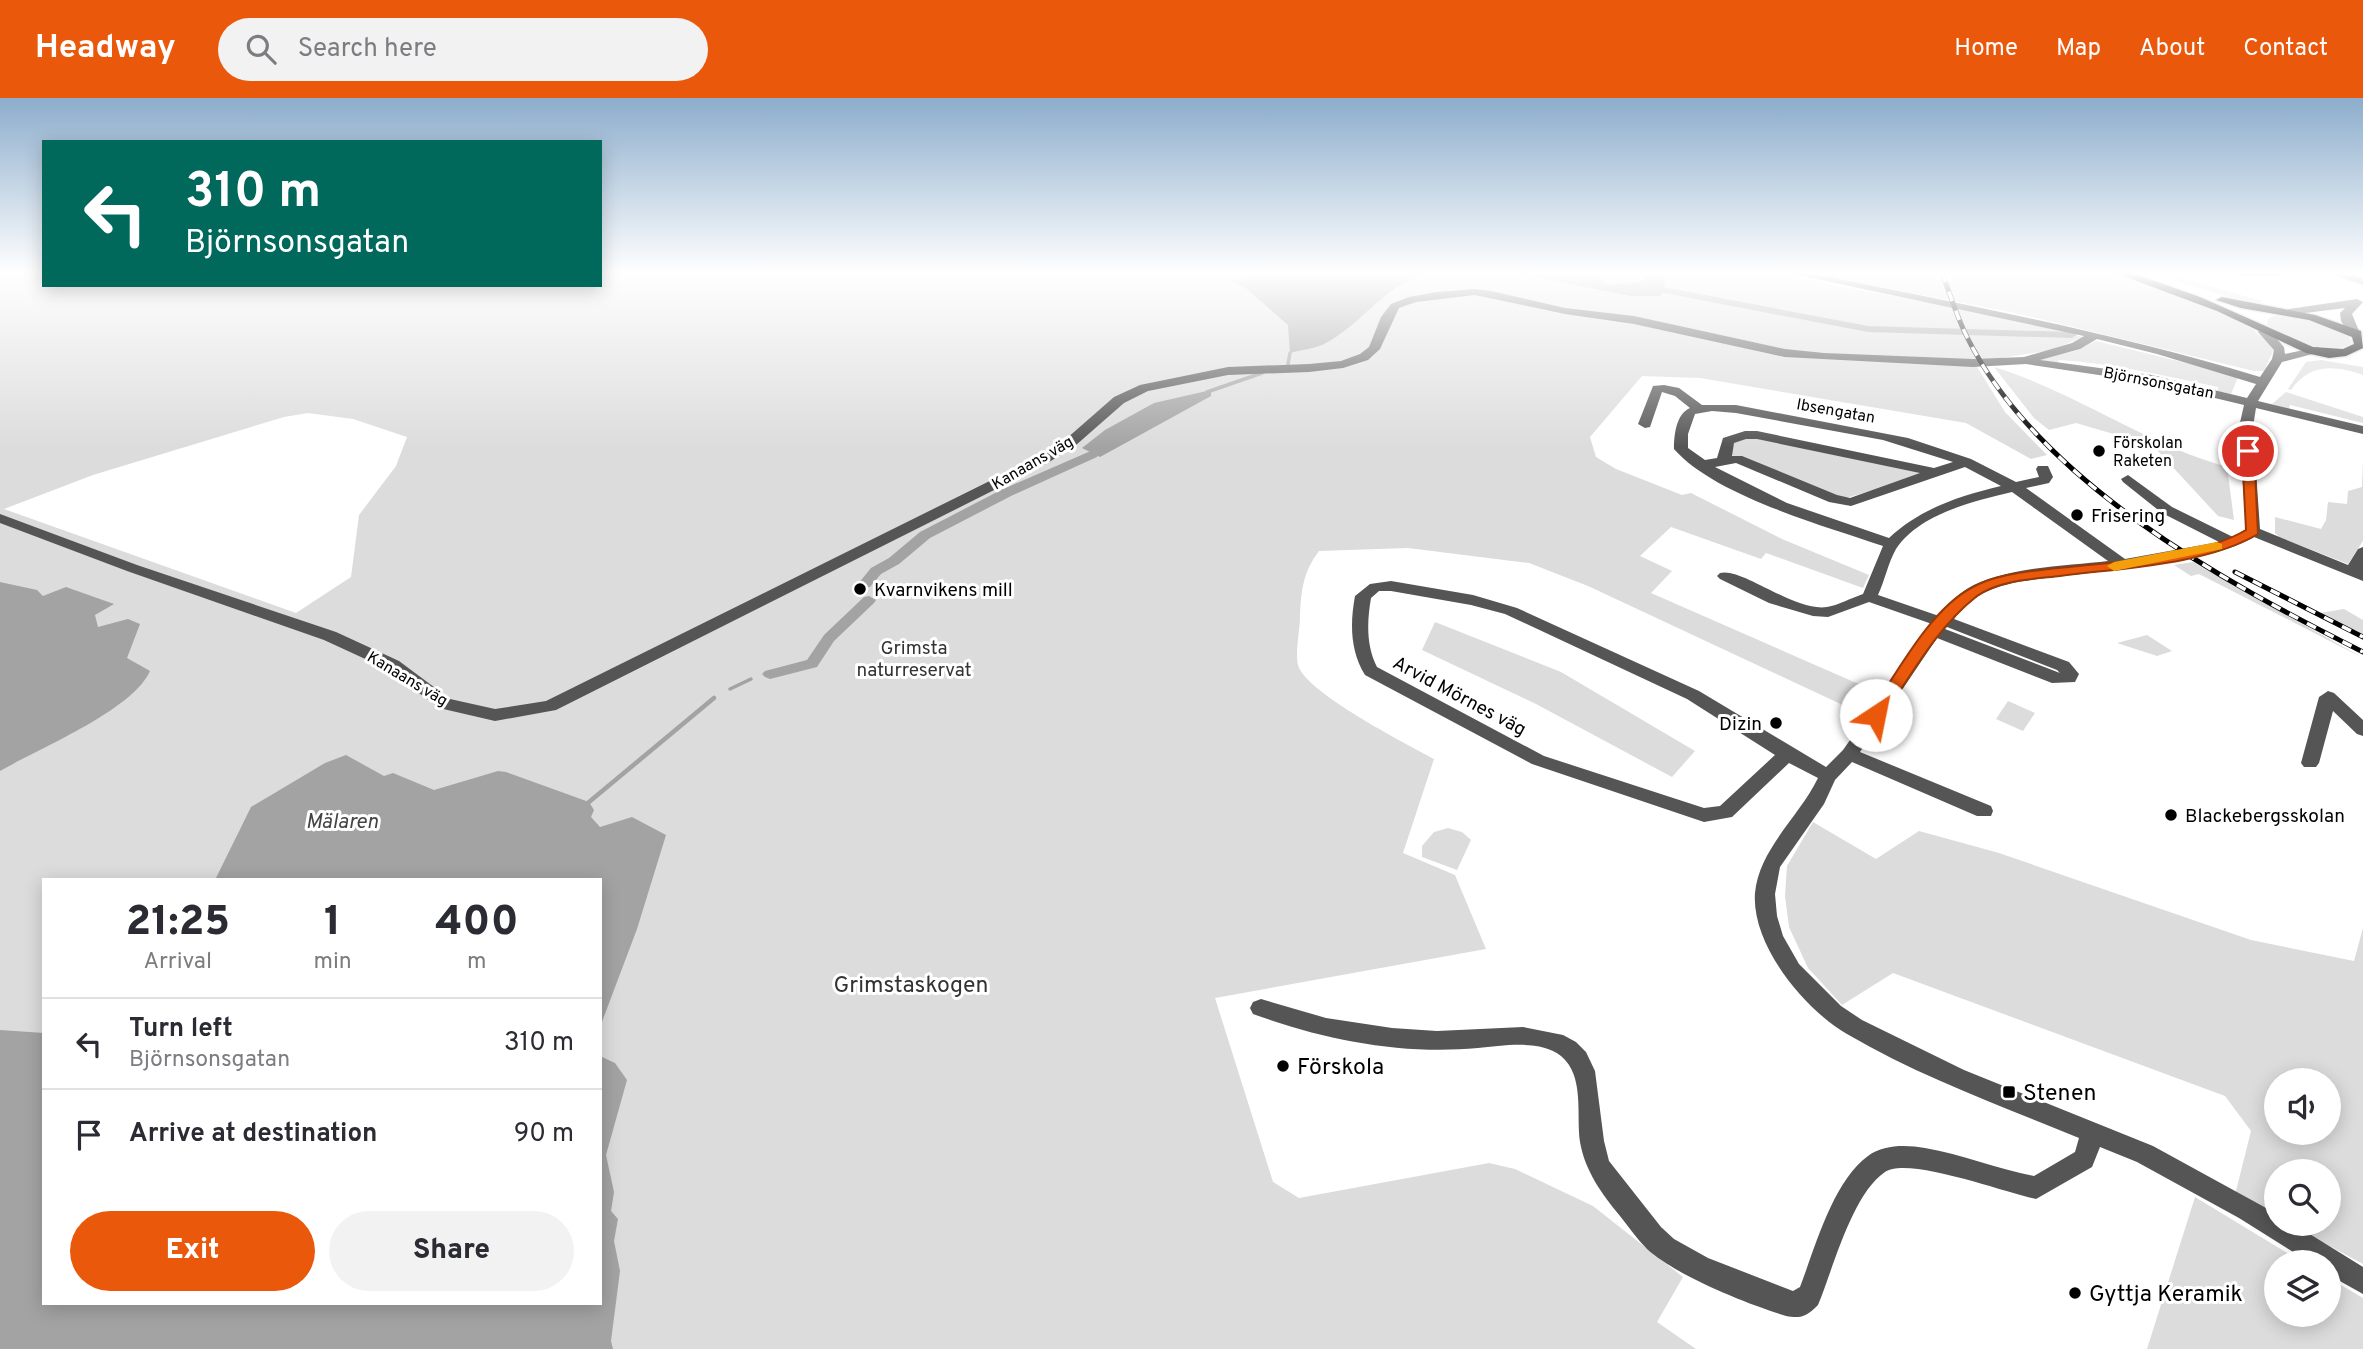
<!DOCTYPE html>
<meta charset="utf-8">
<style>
body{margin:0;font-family:Overpass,sans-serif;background:#f2f2f3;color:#2b2b33;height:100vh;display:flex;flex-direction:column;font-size:26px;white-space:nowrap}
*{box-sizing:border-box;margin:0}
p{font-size:23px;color:#7c7c81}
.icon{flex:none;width:38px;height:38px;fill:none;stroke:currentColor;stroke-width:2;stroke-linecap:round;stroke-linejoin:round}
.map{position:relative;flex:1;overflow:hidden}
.side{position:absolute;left:42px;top:780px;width:560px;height:427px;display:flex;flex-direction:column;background:#fff;border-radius:0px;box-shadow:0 4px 18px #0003}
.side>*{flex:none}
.guide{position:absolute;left:42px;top:42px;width:560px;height:147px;border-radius:0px;box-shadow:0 4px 18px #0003;background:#00695c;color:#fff;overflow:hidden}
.buttons{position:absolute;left:2264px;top:970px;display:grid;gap:14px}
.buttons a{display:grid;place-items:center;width:77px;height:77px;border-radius:50%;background:#fff;box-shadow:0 4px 18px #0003;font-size:35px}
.pin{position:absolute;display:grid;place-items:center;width:60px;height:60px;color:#fff;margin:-30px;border:4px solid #fff;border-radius:50%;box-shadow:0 2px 7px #0007}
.me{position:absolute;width:77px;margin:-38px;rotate:34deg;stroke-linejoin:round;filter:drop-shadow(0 0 5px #0008)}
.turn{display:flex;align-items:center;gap:24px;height:147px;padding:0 28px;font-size:32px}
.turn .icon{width:91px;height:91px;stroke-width:2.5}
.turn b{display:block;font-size:49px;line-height:60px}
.eta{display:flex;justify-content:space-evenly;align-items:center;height:119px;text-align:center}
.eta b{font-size:42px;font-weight:800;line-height:49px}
.action{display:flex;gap:14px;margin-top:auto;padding:14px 28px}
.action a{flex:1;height:80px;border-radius:42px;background:#ea580c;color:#fff;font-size:28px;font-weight:800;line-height:80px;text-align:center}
.action a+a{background:#f2f2f3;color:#2b2b33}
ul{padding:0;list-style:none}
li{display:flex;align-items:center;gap:21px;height:91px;padding:0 28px;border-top:2px solid #e1e1e2}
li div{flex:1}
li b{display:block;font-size:26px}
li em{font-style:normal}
header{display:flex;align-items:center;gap:42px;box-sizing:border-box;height:98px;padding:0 35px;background:#ea580c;color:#fff}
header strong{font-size:33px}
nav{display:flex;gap:38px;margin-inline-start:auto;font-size:24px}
.search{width:490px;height:63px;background:#f2f2f3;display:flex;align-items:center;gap:18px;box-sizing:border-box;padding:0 24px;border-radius:38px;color:#7c7c81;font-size:26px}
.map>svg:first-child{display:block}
.green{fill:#dcdcdc;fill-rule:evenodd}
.water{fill:#a3a3a3}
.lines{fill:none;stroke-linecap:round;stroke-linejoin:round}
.stream-far1{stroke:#a3a3a3;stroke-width:3.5}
.stream{stroke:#a3a3a3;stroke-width:4.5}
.canal{fill:#a3a3a3;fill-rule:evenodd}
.major-casing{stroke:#dbdbdb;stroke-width:3}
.minor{fill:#555;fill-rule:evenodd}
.major{fill:#000;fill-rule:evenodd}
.rail-casing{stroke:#000;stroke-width:5}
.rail{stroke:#fff;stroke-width:3.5;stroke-dasharray:10;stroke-linecap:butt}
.route{fill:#ea580c;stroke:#983908;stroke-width:2}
.slow{fill:#f59e0b}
.poi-dot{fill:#000;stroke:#fff;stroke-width:2.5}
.labels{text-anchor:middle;stroke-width:6;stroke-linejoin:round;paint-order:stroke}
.far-street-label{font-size:16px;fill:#000;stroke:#fff}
.far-poi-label{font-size:16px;fill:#000;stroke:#fff;text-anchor:start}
.poi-label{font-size:19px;fill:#000;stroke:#fff;text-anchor:start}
.park-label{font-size:19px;fill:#333;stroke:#fff}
.street-label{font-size:19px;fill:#000;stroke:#fff}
.water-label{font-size:21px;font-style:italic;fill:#444;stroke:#fff}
.near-park-label{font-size:23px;fill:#333;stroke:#fff}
.near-poi-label{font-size:23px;fill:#000;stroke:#fff;text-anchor:start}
</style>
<header>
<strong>Headway</strong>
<div class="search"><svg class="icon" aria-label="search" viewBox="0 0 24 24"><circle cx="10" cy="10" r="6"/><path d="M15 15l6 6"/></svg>Search here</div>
<nav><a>Home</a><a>Map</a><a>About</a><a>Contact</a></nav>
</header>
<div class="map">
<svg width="2363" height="1251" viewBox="0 0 2363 1251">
<rect width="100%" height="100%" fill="#fff"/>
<g class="green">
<path d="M0 175H44V187H600V175H1784L1833 187 2032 224 2082 239 2053 252 1974 264 2005 314 2047 357 2031 361 1966 325 1700 280 1642 278 1590 339 1596 359 1616 371 1682 397 1691 395 1782 441 1869 477 1863 490 1766 455 1761 461 1671 429 1640 458 1672 473 1651 495 1877 594 1862 616 1588 488 1529 465 1408 450 1319 453C1303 474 1301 493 1300 518 1300 532 1295 554 1298 567 1306 595 1405 645 1434 661L1403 755 1455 777 1486 851 1215 900 1273 1084 1299 1100 1489 1065 1515 1071 1593 1108 1683 1179 1657 1224 1696 1251H134L0 1220ZM308 315 353 321 407 339 396 368 359 417 351 479 296 515 4 411 93 377 284 319ZM44 782H600V1206H44Z"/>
<path d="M1806 175H1935L1937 182 1954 184 1952 175H2112L2212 209 2248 228 2275 249 2264 273H2254L2011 214Z"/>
<path d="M2150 175H2165L2262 203 2256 207Z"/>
<path d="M2274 218H2297L2346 234 2352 245C2334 258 2278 244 2267 226L2268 221Z"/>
<path d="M2096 243 2219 273 2238 279 2231 296 2218 293V289C2165 278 2112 265 2058 262L2060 268 2034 262 2075 253Z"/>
<path d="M2321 262 2363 269V277C2335 267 2309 265 2291 292L2288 291 2306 264Z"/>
<path d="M1994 269C2075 294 2145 346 2227 369L2234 422 2218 418 2156 351 2134 342 2076 325 2049 332 2034 320Z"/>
<path d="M2286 294 2363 319V325L2290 307 2289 311 2272 306Z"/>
<path d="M1758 338 1923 374 1926 377 1846 400 1835 397 1729 356 1732 344Z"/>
<path d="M2363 362V443L2348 466 2279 439 2275 435V419L2321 431 2326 422 2328 404 2347 406 2348 393 2362 389Z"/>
<path d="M2193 464 2363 560 2199 476 2191 478 2174 467Z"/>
<path d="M2344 511 2363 522V536L2320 515Z"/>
<path d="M1435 524 1561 574 1695 653 1672 679 1536 606 1422 552Z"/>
<path d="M2147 537 2172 553 2157 558 2117 545Z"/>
<path d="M2008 603 2035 615 2023 633 1996 621Z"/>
<path d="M1813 724 1876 761 1919 733 1999 755 2251 842 2354 863 2363 830V1166L2287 1125H2329V1073H2277V1119L2235 1097 2251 1033 2225 998 1893 875 1842 907 1808 870 1789 829 1785 798 1787 768ZM2277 982H2329V1034H2277Z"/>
<path d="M1448 730 1462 734 1471 742 1457 772 1422 759V748L1434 734Z"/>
<path d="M2195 1099 2302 1164H2277V1216H2329V1180L2363 1200V1251H2147Z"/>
</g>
<g class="water">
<path d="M1248 175H1316L1318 178 1322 175H1430C1385 184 1362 228 1322 247 1312 251 1300 252 1290 255L1288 227 1247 191 1231 182 1244 180Z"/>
<path d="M1512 175H1604V179L1598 181 1608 187 1641 184 1647 175H1663L1665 187 1661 198H1631Z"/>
<path d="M1211 292V298L1100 359 1082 350 1105 332 1154 305Z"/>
<path d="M0 484 37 492 43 498 66 489 114 506 95 517 98 529 128 521 140 526 127 560 150 573C133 612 38 651 0 673Z"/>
<path d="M346 657 384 678 393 675 434 692 498 673 506 674 589 704 594 712 591 719 600 729 632 719 666 737 637 831 600 929V782H215L251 709 325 665Z"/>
<path d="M0 932 44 935V1206H600V958L615 965 627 982 606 1057 614 1094 611 1113 618 1121 614 1143 620 1173 611 1243 613 1251H0Z"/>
</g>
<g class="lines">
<g class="stream-far1">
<path d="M1287 272 1290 255"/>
<path d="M1207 294 1262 275"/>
<path d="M730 591 751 581"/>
</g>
<path class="stream" d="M589 704 714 600"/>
<g class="canal">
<path d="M1663 189 1868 228 2072 234 2077 237 2072 240 1868 234 1659 194 1658 192Z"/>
<path d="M1093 352 1099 356 1097 359 1011 398 930 440 899 466 881 476 870 489H860L858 486 871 470 889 460 920 434 1001 392Z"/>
<path d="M869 498 876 502 874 505 834 543 817 569 770 581 765 579 762 576 765 573 807 562 824 537 864 499Z"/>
</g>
<g class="major-casing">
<path id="major" d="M2115 175H2132L2200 199 2313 249 2343 251 2354 246 2352 239 2309 222 2241 210 2216 202 2222 199 2315 217 2361 233 2363 250 2346 258 2329 260 2306 255 2217 213Z"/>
</g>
<g class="minor">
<path d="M1788 175H1810C1961 206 2112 234 2260 279L2272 261 2274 252 2258 234 2260 231H2268L2284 249 2285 256 2318 249 2324 253 2282 264 2258 303 2363 328V336L2256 310 2253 329 2260 431 2348 467 2358 451 2363 449V483L2254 439C2208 466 2109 472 2055 479 2031 482 2004 484 1982 496 1971 502 1962 511 1954 521L2069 564 2079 576 2075 584 2052 585 1937 540 1860 654 1991 708 1993 713 1991 718H1977L1852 664 1835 682 1824 706 1780 769 1775 796 1777 818 1783 838 1799 866 1841 908 1862 922 1964 972 2153 1048 2277 1116V1125H2292L2363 1169V1196L2329 1177V1164H2309L2239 1120 2137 1064 2100 1049 2092 1069 2036 1101C2006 1095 1908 1058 1885 1074 1852 1096 1833 1171 1818 1207 1807 1218 1801 1221 1786 1218 1747 1206 1677 1178 1647 1151 1637 1141 1629 1129 1620 1118 1602 1096 1585 1073 1580 1044 1576 1017 1585 978 1561 958 1540 941 1503 948 1478 950 1401 957 1325 942 1253 916L1250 910 1253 904 1261 901 1326 920 1392 930 1437 933 1523 929 1563 937 1576 944 1586 954 1595 973 1604 1043 1609 1063 1661 1129 1674 1141 1708 1160 1793 1193 1800 1189C1815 1150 1833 1083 1868 1058 1884 1046 1907 1047 1925 1050 1962 1056 1997 1071 2034 1078L2075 1054 2079 1040C2002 1008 1920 979 1847 936 1805 912 1751 847 1755 795 1759 751 1799 719 1818 680L1789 665 1732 719 1704 724 1532 666 1365 577C1350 553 1350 525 1355 498L1370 486 1391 483 1473 497 1517 510 1699 593 1826 669 1843 652 1932 526 1869 504 1828 519 1813 518 1769 505 1720 481 1717 478 1720 475C1742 469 1794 514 1827 509 1839 507 1851 500 1863 496L1883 448C1825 428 1715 398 1674 351 1674 337 1676 316 1690 310L1675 298 1662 294 1650 329 1645 330 1638 326 1653 288 1664 287 1679 290 1702 307H1736L1908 340 1971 361 2016 384 2039 379 2036 371 2038 368H2048L2053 379 2049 385 2026 390 2125 461 2219 444 2162 415 2123 384 2121 381 2128 377 2172 409 2233 439 2246 431 2239 329 2244 307 2152 285 2026 266 1973 269 1785 259 1634 226 1565 216 1475 197 1416 204 1399 210 1380 251 1368 262 1343 270 1309 274 1228 277 1148 293 1124 305 1076 347 1046 366 556 612 495 623 439 610 387 571 324 542 127 473 0 425V416L137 467 336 534 399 563 450 601 495 611 546 603 1036 360 1066 341 1114 299 1140 287 1228 269 1309 266 1341 263 1360 256 1369 249 1381 219 1391 206 1409 199 1437 194 1475 191 1491 193 1565 210 1634 218 1785 251 1824 255 1973 261 2024 259 2072 245 2084 238ZM2097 241 2157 256 2256 286 2247 300 2152 277 2040 262 2080 251ZM1712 313 1736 315 1883 342 1953 364 1934 370 1757 333H1745L1723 340 1717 360 1705 362 1688 350V336L1695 316ZM1746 341H1757L1920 375 1850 400 1837 397 1742 358H1732L1734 345ZM1736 365 1829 404 1851 408 1965 369 2001 388C1960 398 1921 410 1889 440L1787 405 1715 369ZM2012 394 2108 463C2067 468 2002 469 1967 491 1956 498 1948 508 1939 518L1878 497C1885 482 1888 465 1896 451 1919 416 1974 403 2012 394ZM1379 493H1391L1471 507 1505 516 1687 601 1775 657 1720 708 1704 710 1544 658 1377 569C1366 548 1367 523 1371 500ZM1947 529 2057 572 2060 575 1945 531Z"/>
<path d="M2233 175H2284L2279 178H2238Z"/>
<path d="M2328 175H2345L2363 180V187Z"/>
<path d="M2357 201 2363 204 2352 216 2359 233 2353 237 2349 236 2341 223 2340 215 2345 210 2289 217 2283 214 2289 211Z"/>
<path d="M2328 593 2334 595 2363 622V638L2357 636 2333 613 2319 665 2316 669H2304L2301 665 2319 599Z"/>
</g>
<use href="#major" class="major"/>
<g class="rail-casing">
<g id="rail">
<path d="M1942 175C1950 196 1957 219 1967 239 2039 384 2224 484 2363 554"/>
<path d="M2235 474 2363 539"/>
</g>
</g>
<use href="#rail" class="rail"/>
</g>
<linearGradient id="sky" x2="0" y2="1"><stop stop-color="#8cadcc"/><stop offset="0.5" stop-color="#fff"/><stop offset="1" stop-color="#fff" stop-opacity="0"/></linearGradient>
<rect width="2363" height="350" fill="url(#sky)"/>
<path class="route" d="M2248 349 2254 353 2258 436C2206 467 2120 470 2060 478 2034 481 1999 482 1977 498 1936 530 1911 578 1882 620H1871L1868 617 1871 613C1897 575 1930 512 1971 490 1994 477 2023 474 2049 471 2107 464 2197 461 2246 432L2242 353Z"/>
<path class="slow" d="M2217 444 2222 446V451L2114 473 2107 468 2114 464Z"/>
<g class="poi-dot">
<circle cx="2099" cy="353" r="7"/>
<circle cx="2077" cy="417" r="7"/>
<circle cx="860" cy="491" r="7"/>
<circle cx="1776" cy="625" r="7"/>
<circle cx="2171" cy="717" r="7"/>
<circle cx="1283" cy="968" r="7"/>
<rect x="2002" y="987" width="14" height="14" rx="3.5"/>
<circle cx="2075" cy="1195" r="7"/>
</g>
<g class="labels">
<g class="far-street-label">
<text transform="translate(2159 284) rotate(11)" y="6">Björnsonsgatan</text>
<text transform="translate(1836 312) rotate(10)" y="6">Ibsengatan</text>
<text transform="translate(1032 364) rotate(-30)" y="6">Kanaans väg</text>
<text transform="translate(408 580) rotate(31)" y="6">Kanaans väg</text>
</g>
<g class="far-poi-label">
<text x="2113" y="350">Förskolan<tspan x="2113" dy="18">Raketen</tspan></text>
</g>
<g class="poi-label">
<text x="2091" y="424">Frisering</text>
<text x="874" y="498">Kvarnvikens mill</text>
<text x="1762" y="632" text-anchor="end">Dizin</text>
<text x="2185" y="724">Blackebergsskolan</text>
</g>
<g class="park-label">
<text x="914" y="556">Grimsta<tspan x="914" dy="22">naturreservat</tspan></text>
</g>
<g class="street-label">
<text transform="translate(1460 597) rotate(28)" y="7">Arvid Mörnes väg</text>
</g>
<g class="water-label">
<text x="342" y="730">Mälaren</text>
</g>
<g class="near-park-label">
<text x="911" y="894">Grimstaskogen</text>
</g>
<g class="near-poi-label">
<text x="1297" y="976">Förskola</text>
<text x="2023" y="1002">Stenen</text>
<text x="2089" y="1203">Gyttja Keramik</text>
</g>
</g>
</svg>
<div class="buttons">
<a><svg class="icon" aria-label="sound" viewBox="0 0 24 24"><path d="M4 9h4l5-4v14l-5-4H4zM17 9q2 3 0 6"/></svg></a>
<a><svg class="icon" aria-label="search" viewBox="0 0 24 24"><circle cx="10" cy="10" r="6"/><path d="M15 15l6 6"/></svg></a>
<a><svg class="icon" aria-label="layers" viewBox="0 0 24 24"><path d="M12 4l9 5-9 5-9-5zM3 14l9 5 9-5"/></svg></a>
</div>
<div class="pin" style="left:2248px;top:353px;background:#d93025"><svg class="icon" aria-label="arrive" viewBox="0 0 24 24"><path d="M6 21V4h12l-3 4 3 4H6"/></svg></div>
<svg class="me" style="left:1876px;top:617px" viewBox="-20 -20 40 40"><circle r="19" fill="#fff"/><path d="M0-13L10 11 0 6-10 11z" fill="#ea580c"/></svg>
<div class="guide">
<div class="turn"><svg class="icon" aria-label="left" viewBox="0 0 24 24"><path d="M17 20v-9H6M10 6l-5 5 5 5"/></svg><div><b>310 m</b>Björnsonsgatan</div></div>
</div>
<section class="side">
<div class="eta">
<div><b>21:25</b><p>Arrival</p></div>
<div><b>1</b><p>min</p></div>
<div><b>400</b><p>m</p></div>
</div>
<ul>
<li><svg class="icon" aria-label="left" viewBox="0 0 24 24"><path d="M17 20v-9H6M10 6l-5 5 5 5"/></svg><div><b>Turn left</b><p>Björnsonsgatan</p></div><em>310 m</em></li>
<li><svg class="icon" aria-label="arrive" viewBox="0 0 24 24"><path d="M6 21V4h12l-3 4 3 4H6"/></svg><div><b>Arrive at destination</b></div><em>90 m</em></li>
</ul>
<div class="action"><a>Exit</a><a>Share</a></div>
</section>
</div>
